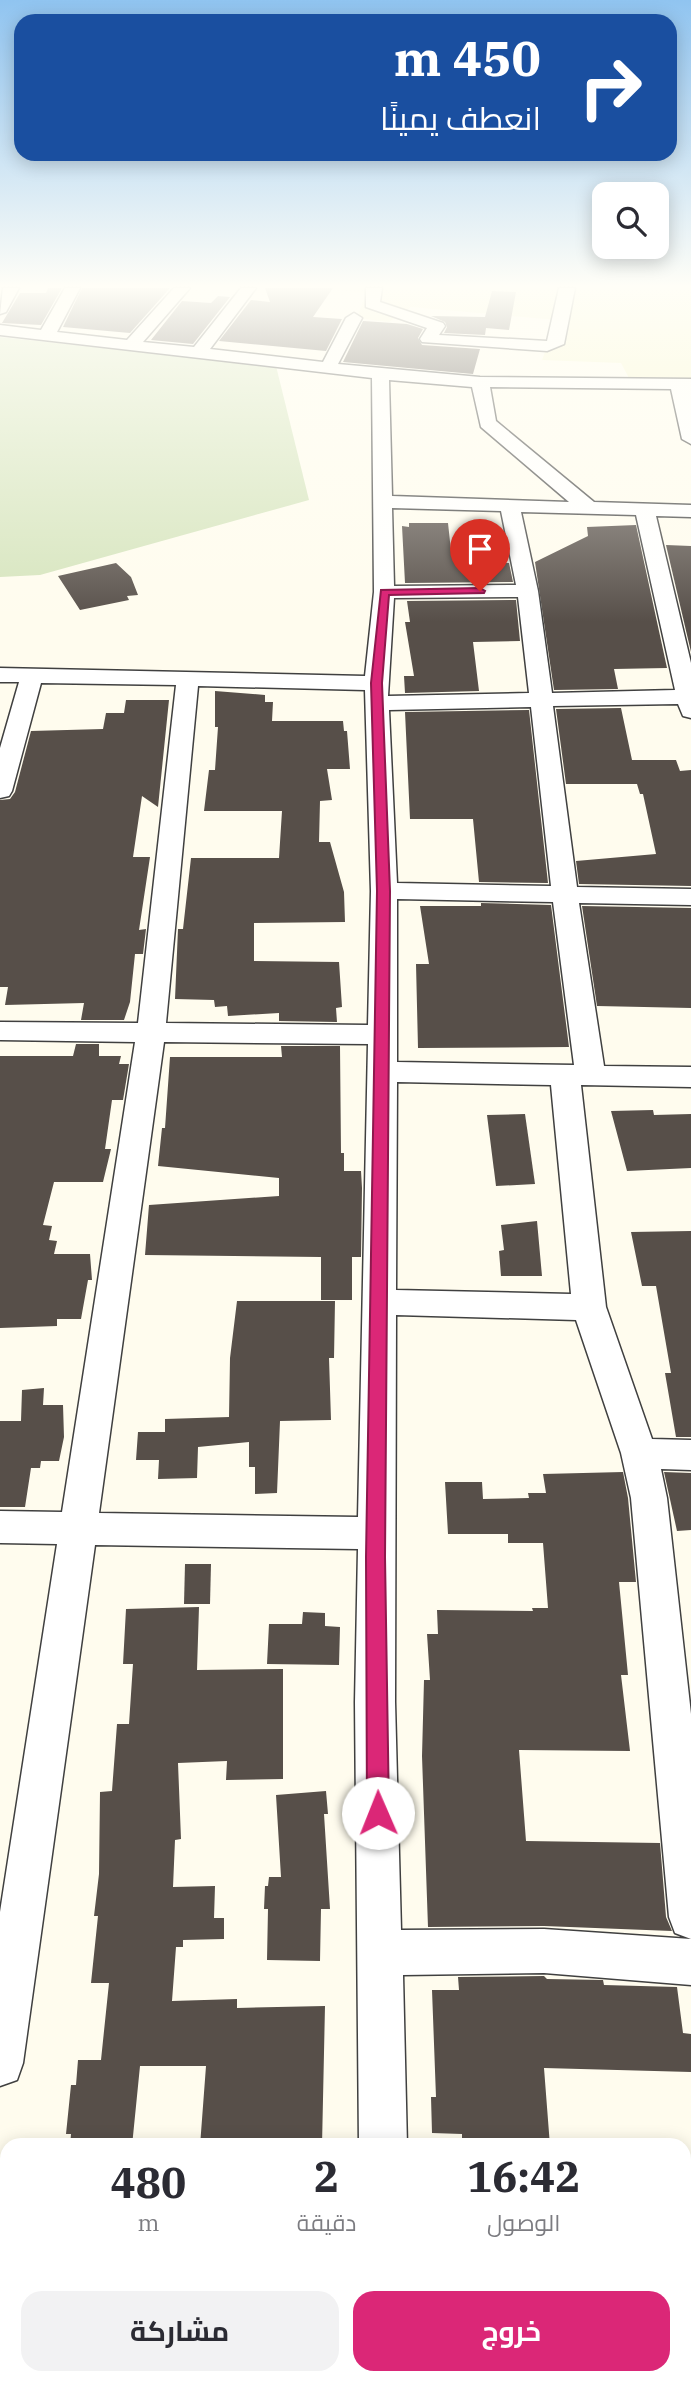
<!DOCTYPE html>
<html lang="ar">
<meta charset="utf-8">
<style>
body{margin:0;font-family:"IBM Plex Serif",Cairo,serif;background:#f2f2f3;color:#2b2b33;direction:rtl;height:100vh;display:flex;flex-direction:column;font-size:26px;white-space:nowrap}
*{box-sizing:border-box;margin:0}
p{font-size:23px;color:#7c7c81}
.icon{flex:none;width:38px;height:38px;fill:none;stroke:currentColor;stroke-width:2;stroke-linecap:round;stroke-linejoin:round}
.map{position:relative;flex:1;overflow:hidden;direction:ltr}
.drawer{position:absolute;left:0px;top:2138px;width:691px;height:247px;display:flex;flex-direction:column;background:#fff;border-radius:21px 21px 0 0;box-shadow:0 4px 18px #0003;direction:rtl}
.drawer>*{flex:none}
.banner{position:absolute;left:14px;top:14px;width:663px;height:147px;border-radius:21px;box-shadow:0 4px 18px #0003;direction:rtl;background:#1a4fa0;color:#fff;overflow:hidden}
.controls{position:absolute;left:592px;top:182px;display:grid;gap:14px}
.controls a{display:grid;place-items:center;width:77px;height:77px;border-radius:14px;background:#fff;box-shadow:0 4px 18px #0003;font-size:35px}
.pin{position:absolute;display:grid;place-items:center;width:60px;height:60px;color:#fff;margin:-72px -30px;border-radius:50% 50% 50% 0;rotate:-45deg;box-shadow:0 0 7px #0007}
.pin .icon{rotate:45deg}
.me{position:absolute;width:77px;margin:-38px;rotate:359deg;stroke-linejoin:round;filter:drop-shadow(0 0 5px #0008)}
.turn{display:flex;align-items:center;gap:24px;height:147px;padding:0 21px;font-size:32px}
.turn .icon{width:91px;height:91px;stroke-width:2.5}
.turn b{display:block;font-size:49px;line-height:60px}
.eta{display:flex;justify-content:space-evenly;align-items:center;height:119px;text-align:center}
.eta b{font-size:42px;font-weight:700;line-height:49px}
.button{display:flex;gap:14px;margin-top:auto;padding:14px 21px}
.button a{flex:1;height:80px;border-radius:21px;background:#db2777;color:#fff;font-size:28px;font-weight:700;line-height:80px;text-align:center}
.button a+a{background:#f2f2f3;color:#2b2b33}
.map>svg:first-child{display:block}
.farmland{fill:#f8f6cb}
.cemetery{fill:#d5e4bc}
.building{fill:#574f49}
.lines{fill:none;stroke-linecap:round;stroke-linejoin:round}
.minor-casing{stroke:#404040;stroke-width:3}
.minor{fill:#fff;fill-rule:evenodd}
.route{fill:#db2777;stroke:#8e194d;stroke-width:2}
</style>
<div class="map">
<svg width="691" height="2384" viewBox="0 0 691 2384">
<rect width="100%" height="100%" fill="#fffcee"/>
<path class="farmland" d="M323 288H691V380H630L621 363 542 360 557 320 411 307 389 322 357 318 366 293Z"/>
<path class="cemetery" d="M0 337 276 366 309 500 40 575 0 577Z"/>
<g class="building">
<path d="M48 288H62L41 325 2 323 20 293H46Z"/>
<path d="M82 288H170L130 333 63 327Z"/>
<path d="M265 288H333L313 317 342 319 326 351 219 341 251 300 270 302Z"/>
<path d="M492 291 516 292 509 330 486 328 485 335 444 333 447 327 445 322 431 316 485 317Z"/>
<path d="M218 296 230 297 193 344 151 340 182 301 211 303Z"/>
<path d="M363 321 407 324 423 329 418 338 422 345 480 349 473 374 343 362Z"/>
<path d="M409 523H448L451 551H456L458 562 509 563 513 582 405 583 402 526 409 527Z"/>
<path d="M636 525 667 668 614 669 618 689 554 690 535 562 588 536 587 527Z"/>
<path d="M666 545 691 546V652Z"/>
<path d="M116 563 131 577 138 595 127 596 129 600 80 610 58 576Z"/>
<path d="M516 600 520 641 473 642 479 691 405 693 404 676H414L405 622H410L407 601Z"/>
<path d="M215 691 265 695V702H273L272 721H343L344 731H347L350 769H327L332 800 320 801 319 842H330L344 892 345 922 254 923V961L339 962 342 1007 336 1008 337 1022 279 1021V1013L228 1016 227 1006 215 1007 214 1000 175 999 178 929H183L191 858H279L282 811H204L209 770H215L218 727H215Z"/>
<path d="M126 700H169L158 807 142 796 133 857H150L139 930 146 929 143 954H135L130 1002 124 1020H81L84 1003 5 1005 8 987H0V800L10 799 15 792 31 731 103 729 106 713H124Z"/>
<path d="M621 708 632 760H676L680 771 691 770V886L579 884 576 861 656 854 643 794H640L637 784H566L556 709Z"/>
<path d="M529 710 548 883 479 882 473 819H410L405 712Z"/>
<path d="M481 903 551 905 569 1047 418 1048 416 964H429L420 906H481Z"/>
<path d="M582 906 691 908V1008L597 1006Z"/>
<path d="M76 1044H99V1056H121L119 1064H129L123 1100H112L105 1149H111L103 1182H54L43 1225 52 1226 49 1240 57 1241 54 1254H90L92 1280H88L81 1319H57V1326L0 1328V1056H73Z"/>
<path d="M281 1046H340L341 1153H344V1171H361L362 1188 361 1257H352V1300H321V1257L145 1255 149 1205 279 1196V1178L158 1166 162 1128H165L170 1057H282Z"/>
<path d="M653 1110 654 1115 691 1114V1168L627 1171 611 1111Z"/>
<path d="M525 1114 535 1184 496 1186 487 1115Z"/>
<path d="M537 1221 542 1276H501L499 1251 504 1250 501 1225Z"/>
<path d="M691 1231V1437H676L665 1373H671L656 1286H642L631 1232Z"/>
<path d="M237 1301H335L334 1358H329L331 1420 280 1421 277 1493 255 1494V1467H249V1442L198 1447 197 1478 158 1479 159 1460H136L138 1432H165V1419L229 1417 230 1358Z"/>
<path d="M44 1388 43 1405H63L64 1437 59 1461H41L40 1468H31L25 1507H0V1421H21L22 1390Z"/>
<path d="M623 1472 628 1498 636 1582H619L628 1675H621L630 1751 519 1750 526 1841 660 1843 666 1917 672 1931 544 1926 428 1927 422 1756 424 1680H430L427 1634H438L437 1610 533 1611 532 1608H548L543 1543H508V1534H448L445 1482H482L483 1499 529 1498 528 1493H546L543 1474Z"/>
<path d="M664 1472 691 1473V1530L677 1531Z"/>
<path d="M185 1564H211L210 1604H184Z"/>
<path d="M199 1607 197 1670 283 1669V1779L226 1780 227 1761 178 1763 181 1839 175 1840 173 1887 215 1886 214 1918H224V1939L183 1940V1947H176L172 2001 237 1999V2008L325 2006 322 2146H200L206 2066H140L132 2146H70L71 2134H66L71 2085H76L78 2060H101L109 1983H91L98 1916H94L99 1874 100 1792 112 1791 117 1724H129L133 1664H123L126 1609Z"/>
<path d="M303 1612 325 1613V1626L340 1627 339 1665 267 1664 269 1624H302Z"/>
<path d="M326 1791 328 1814H324L330 1909H321L320 1961 267 1960 268 1909H264L265 1886H268L269 1877H281L276 1795Z"/>
<path d="M544 1976 547 1979 603 1980 604 1985 677 1987 683 2033 691 2034V2072L544 2068 550 2146H462V2134L432 2133 431 2097H436L432 1990H459L458 1977Z"/>
</g>
<g class="lines">
<g class="minor-casing">
<g id="minor">
<path d="M3 288H19L6 312 0 314Z"/>
<path d="M65 288H80L57 332 127 340 174 288H190L143 342 194 347 241 288H256L210 349 323 362 346 318 354 313 362 318 338 364 480 377 691 379V444L682 439 671 389 490 387 496 421 594 502 691 505V517L656 516 691 663V718L683 716 678 704 553 706 577 887 691 889V905L579 903 604 1066 691 1067V1087L581 1085 606 1307 652 1439 691 1440V1470L661 1469 667 1498 691 1714V1939L675 1933 669 1917 631 1498 621 1453 576 1320 396 1315 395 1702 401 1930 544 1929 691 1939V1985L544 1973 403 1975 407 2146H359L355 1702 358 1549 95 1545 23 2063 17 2080 0 2086V1912L57 1544 0 1543V1511L62 1512 135 1042 0 1040V1022L138 1023 176 685 41 683 12 791 9 796 0 798V748L19 682H0V668L365 676 374 592 372 378 0 335V325L41 330ZM389 380 472 387 481 427 569 502 392 496ZM392 508 501 511 516 585 394 586ZM521 512 636 515 675 690 552 693 538 591ZM518 597 529 693 388 696 394 598ZM198 686 365 690 371 891 368 1025 166 1023ZM531 707 551 886 397 883 389 710ZM397 899 553 902 574 1065 397 1062ZM164 1042 368 1044 358 1517 99 1513ZM397 1082 551 1085 571 1294 396 1290Z"/>
<path d="M366 288H382L380 302 443 323 445 326 439 335 547 341 559 288H575L564 344 547 351 422 342 420 339 427 328 366 307Z"/>
<rect x="684" y="2285" width="7" height="52"/>
<rect x="356" y="2378" width="52" height="6"/>
</g>
</g>
<use href="#minor" class="minor"/>
</g>
<linearGradient id="sky" x2="0" y2="1"><stop stop-color="#90c4f0"/><stop offset="0.46" stop-color="#fffef7"/><stop offset="1" stop-color="#fffef7" stop-opacity="0"/></linearGradient>
<rect width="691" height="622" fill="url(#sky)"/>
<path class="route" d="M480 588 485 591 484 593 389 595 382 683 390 891 385 1557 389 1813 386 1821 378 1824 371 1821 367 1813 366 1557 377 891 371 683 381 590Z"/>
</svg>
<div class="controls">
<a><svg class="icon" aria-label="search" viewBox="0 0 24 24"><circle cx="10" cy="10" r="6"/><path d="M15 15l6 6"/></svg></a>
</div>
<div class="pin" style="left:480px;top:591px;background:#d93025"><svg class="icon" aria-label="arrive" viewBox="0 0 24 24"><path d="M6 21V4h12l-3 4 3 4H6"/></svg></div>
<svg class="me" style="left:378px;top:1813px" viewBox="-20 -20 40 40"><circle r="19" fill="#fff"/><path d="M0-13L10 11 0 6-10 11z" fill="#db2777"/></svg>
<div class="banner">
<div class="turn"><svg class="icon" aria-label="right" viewBox="0 0 24 24"><path d="M7 20v-9h11M14 6l5 5-5 5"/></svg><div><b>450 m</b>انعطف يمينًا</div></div>
</div>
<section class="drawer">
<div class="eta">
<div><b>16:42</b><p>الوصول</p></div>
<div><b>2</b><p>دقيقة</p></div>
<div><b>480</b><p>m</p></div>
</div>
<div class="button"><a>خروج</a><a>مشاركة</a></div>
</section>
</div>
